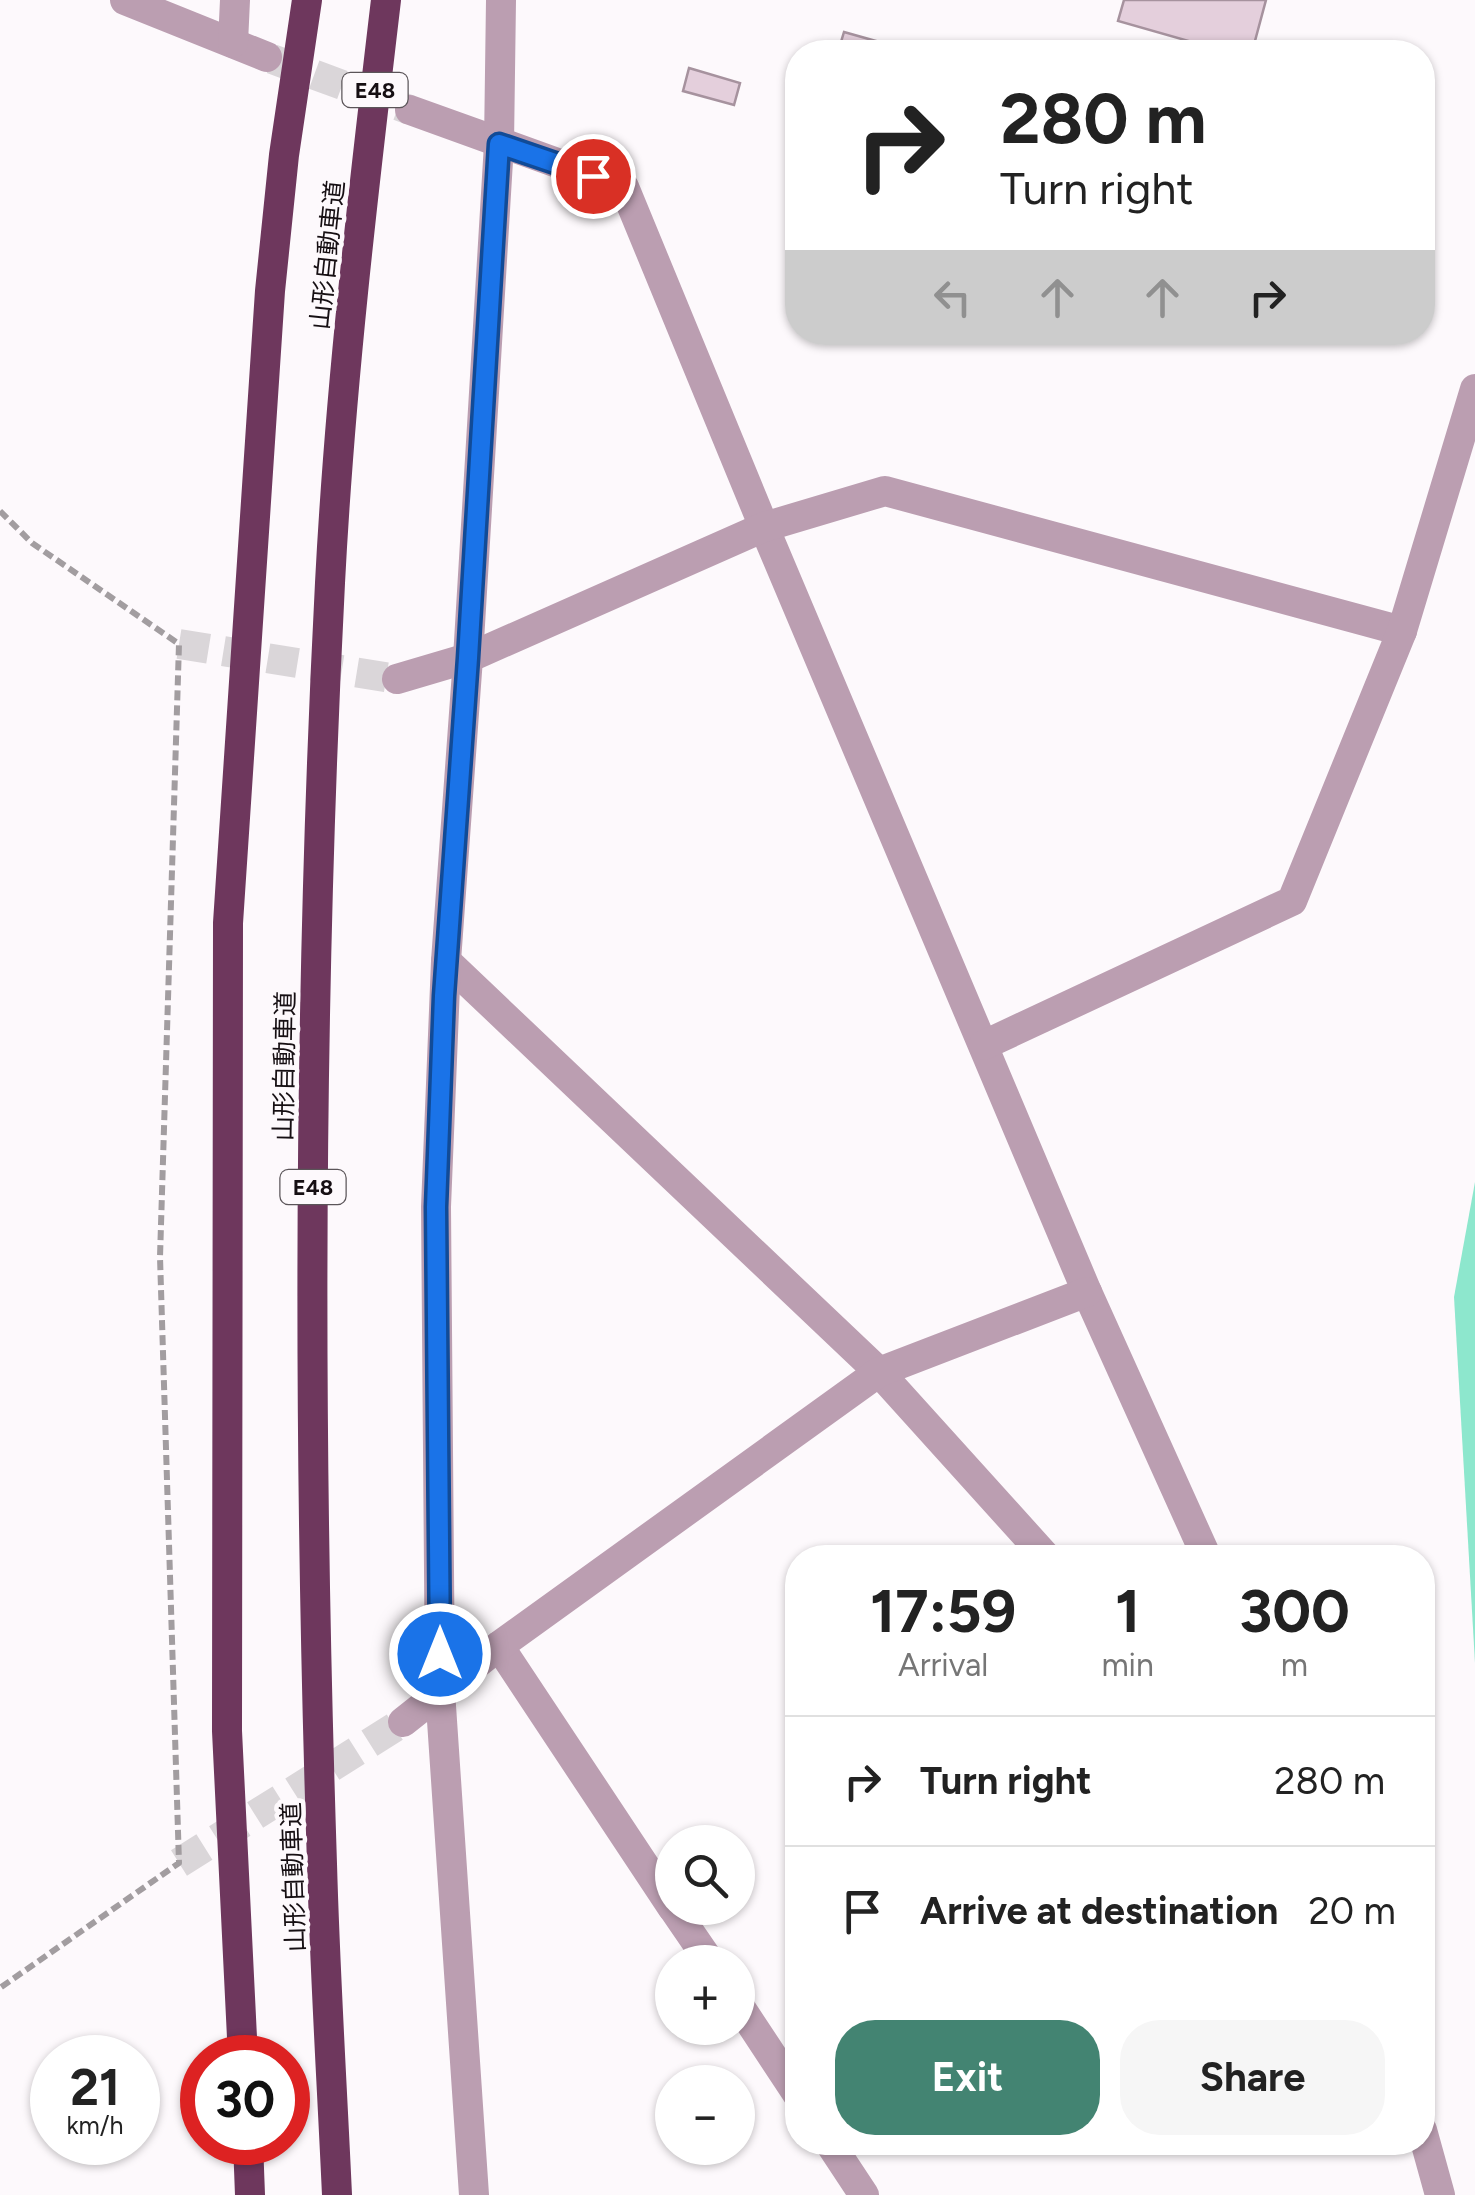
<!DOCTYPE html>
<meta charset="utf-8">
<style>
body{margin:0;font-family:Figtree,"Noto Sans JP",sans-serif;background:#f6f6f6;color:#222;height:100vh;display:flex;flex-direction:column;font-size:38px;white-space:nowrap}
*{box-sizing:border-box;margin:0}
p{font-size:32px;color:#767676}
.icon{flex:none;width:55px;height:55px;fill:none;stroke:currentColor;stroke-width:2;stroke-linecap:round;stroke-linejoin:round}
.map{position:relative;flex:1;overflow:hidden}
.drawer{position:absolute;left:785px;top:1545px;width:650px;height:610px;display:flex;flex-direction:column;background:#fff;border-radius:40px;box-shadow:0 2px 8px #0004}
.drawer>*{flex:none}
.top-card{position:absolute;left:785px;top:40px;width:650px;height:305px;border-radius:40px;box-shadow:0 2px 8px #0004;background:#fff;color:#222;overflow:hidden}
.fabs{position:absolute;left:655px;top:1825px;display:grid;gap:20px}
.fabs a{display:grid;place-items:center;width:100px;height:100px;border-radius:50%;background:#fff;box-shadow:0 2px 8px #0004;font-size:50px}
.speed{position:absolute;left:30px;top:2035px;display:flex;gap:20px;font-size:50px;font-weight:700;text-align:center}
.speed>*{display:grid;place-content:center;width:130px;height:130px;border-radius:50%;background:#fff;box-shadow:0 2px 8px #0004;line-height:1}
.speed small{font-size:25px;font-weight:400}
.speed .limit{border:15px solid #d22;background:#fff;color:#111}
.pin{position:absolute;display:grid;place-items:center;width:85px;height:85px;color:#fff;margin:-42px;border:5px solid #fff;border-radius:50%;box-shadow:0 2px 10px #0007}
.me{position:absolute;width:110px;margin:-55px;rotate:0deg;stroke-linejoin:round;filter:drop-shadow(0 0 8px #0008)}
.turn{display:flex;align-items:center;gap:35px;height:210px;padding:0 50px;font-size:45px}
.turn .icon{width:130px;height:130px;stroke-width:2.5}
.turn b{display:block;font-size:70px;line-height:85px}
.lanes{display:flex;align-items:center;height:95px;padding:0 50px;background:#0003;justify-content:center;gap:50px;direction:ltr}
.lanes .off{opacity:.35}
.eta{display:flex;justify-content:space-evenly;align-items:center;height:170px;text-align:center}
.eta b{font-size:60px;font-weight:700;line-height:70px}
.button{display:flex;gap:20px;margin-top:auto;padding:20px 50px}
.button a{flex:1;height:115px;border-radius:40px;background:#438472;color:#fff;font-size:40px;font-weight:700;line-height:115px;text-align:center}
.button a+a{background:#f6f6f6;color:#222}
ul{padding:0;list-style:none}
li{display:flex;align-items:center;gap:30px;height:130px;padding:0 50px;border-top:2px solid #e0e0e0}
li div{flex:1}
li b{display:block;font-size:38px}
li em{font-style:normal}
.map>svg:first-child{display:block}
.water{fill:#8de7cd}
.building{fill:#e4cfdc;stroke:#a6929e;stroke-width:2.5}
.lines{fill:none;stroke-linecap:round;stroke-linejoin:round}
.minor-tunnel{stroke:#dad6d9;stroke-width:30;stroke-dasharray:30 15;stroke-linecap:butt}
.path{stroke:#a29da0;stroke-width:6;stroke-dasharray:10 5;stroke-linecap:butt}
.minor{stroke:#bb9eb1;stroke-width:30}
.highway{stroke:#6e375d;stroke-width:30}
.route-casing{stroke:#114b97;stroke-width:25}
.route{stroke:#1a73e8;stroke-width:18}
.labels{text-anchor:middle;stroke-width:9;stroke-linejoin:round;paint-order:stroke}
.shield{fill:#fdf9fc;stroke:#5b5559;stroke-width:2.5}
.shield-label{font-size:22px;font-weight:bold;fill:#160f13}
.street-label{font-size:25px;fill:#160f13;stroke:#fdf9fc}
</style>
<div class="map">
<svg width="1475" height="2195" viewBox="0 0 1475 2195">
<rect width="100%" height="100%" fill="#fdf9fc"/>
<path class="water" d="M1475 1182V1663L1454 1297Z"/>
<g class="building">
<path d="M1124 0H1266L1252 52H1227L1118 21Z"/>
<path d="M844 32 915 52H838Z"/>
<path d="M689 68 740 83 734 105 683 91Z"/>
<path d="M1204 332H1241L1239 342Z"/>
</g>
<g class="lines">
<g class="minor-tunnel">
<path d="M272 59 410 110"/>
<path d="M179 644 397 679"/>
<path d="M179 1863 403 1722"/>
</g>
<path class="path" d="M0 511 32 543 179 644 160 1257 179 1863 0 1988"/>
<g class="minor">
<path d="M125 0 267 57"/>
<path d="M233 43 235 0"/>
<path d="M410 110 624 187 764 527 1087 1292 1207 1558"/>
<path d="M397 679 468 658 764 527 885 491 1402 631"/>
<path d="M446 961 879 1372 1047 1558"/>
<path d="M984 1045 1292 901 1402 631 1475 389"/>
<path d="M499 1646 672 1907"/>
<path d="M403 1722 499 1646 879 1372 1087 1292"/>
<path d="M673 1908 710 1962"/>
<path d="M738 2004 798 2095"/>
<path d="M1422 2130 1440 2195"/>
<path d="M829 2142 864 2195"/>
<path d="M474 2195 440 1691 436 1207 446 961 468 658 499 144 501 0"/>
</g>
<g class="highway">
<path d="M243 2058 227 1731 228 923 270 291 284 155 307 0"/>
<path d="M248 2142 250 2195"/>
<path d="M337 2195C332 2085 325 1974 322 1864 308 1437 308 1009 330 583 340 388 363 194 386 0"/>
</g>
</g>
<g class="lines">
<g class="route-casing">
<path id="route" d="M440 1654 436 1207 444 996 468 658 499 144 593 176"/>
</g>
<use href="#route" class="route"/>
</g>
<g class="labels">
<g class="shield">
<rect x="342.5" y="73" width="65" height="34" rx="8"/>
<rect x="280.5" y="1170" width="65" height="34" rx="8"/>
</g>
<g class="shield-label">
<text x="375" y="98">E48</text>
<text x="313" y="1195">E48</text>
</g>
<g class="street-label">
<text transform="translate(327 255) rotate(-84)" y="9">山形自動車道</text>
<text transform="translate(284 1066) rotate(-89)" y="9">山形自動車道</text>
<text transform="translate(293 1877) rotate(-92)" y="9">山形自動車道</text>
</g>
</g>
</svg>
<div class="fabs">
<a><svg class="icon" aria-label="search" viewBox="0 0 24 24"><circle cx="10" cy="10" r="6"/><path d="M15 15l6 6"/></svg></a>
<a>+</a>
<a>−</a>
</div>
<div class="speed"><div>21<small>km/h</small></div><div class="limit">30</div></div>
<div class="pin" style="left:593px;top:176px;background:#d93025"><svg class="icon" aria-label="arrive" viewBox="0 0 24 24"><path d="M6 21V4h12l-3 4 3 4H6"/></svg></div>
<svg class="me" style="left:440px;top:1654px" viewBox="-20 -20 40 40"><circle r="17" fill="#1a73e8" stroke="#fff" stroke-width="3"/><path d="M0-11L8 9 0 5-8 9z" fill="#fff"/></svg>
<div class="top-card">
<div class="turn"><svg class="icon" aria-label="right" viewBox="0 0 24 24"><path d="M7 20v-9h11M14 6l5 5-5 5"/></svg><div><b>280 m</b>Turn right</div></div>
<div class="lanes"><svg class="icon off" aria-label="left" viewBox="0 0 24 24"><path d="M17 20v-9H6M10 6l-5 5 5 5"/></svg><svg class="icon off" aria-label="ahead" viewBox="0 0 24 24"><path d="M12 20V5M6 11l6-6 6 6"/></svg><svg class="icon off" aria-label="ahead" viewBox="0 0 24 24"><path d="M12 20V5M6 11l6-6 6 6"/></svg><svg class="icon" aria-label="right" viewBox="0 0 24 24"><path d="M7 20v-9h11M14 6l5 5-5 5"/></svg></div>
</div>
<section class="drawer">
<div class="eta">
<div><b>17:59</b><p>Arrival</p></div>
<div><b>1</b><p>min</p></div>
<div><b>300</b><p>m</p></div>
</div>
<ul>
<li><svg class="icon" aria-label="right" viewBox="0 0 24 24"><path d="M7 20v-9h11M14 6l5 5-5 5"/></svg><div><b>Turn right</b></div><em>280 m</em></li>
<li><svg class="icon" aria-label="arrive" viewBox="0 0 24 24"><path d="M6 21V4h12l-3 4 3 4H6"/></svg><div><b>Arrive at destination</b></div><em>20 m</em></li>
</ul>
<div class="button"><a>Exit</a><a>Share</a></div>
</section>
</div>
